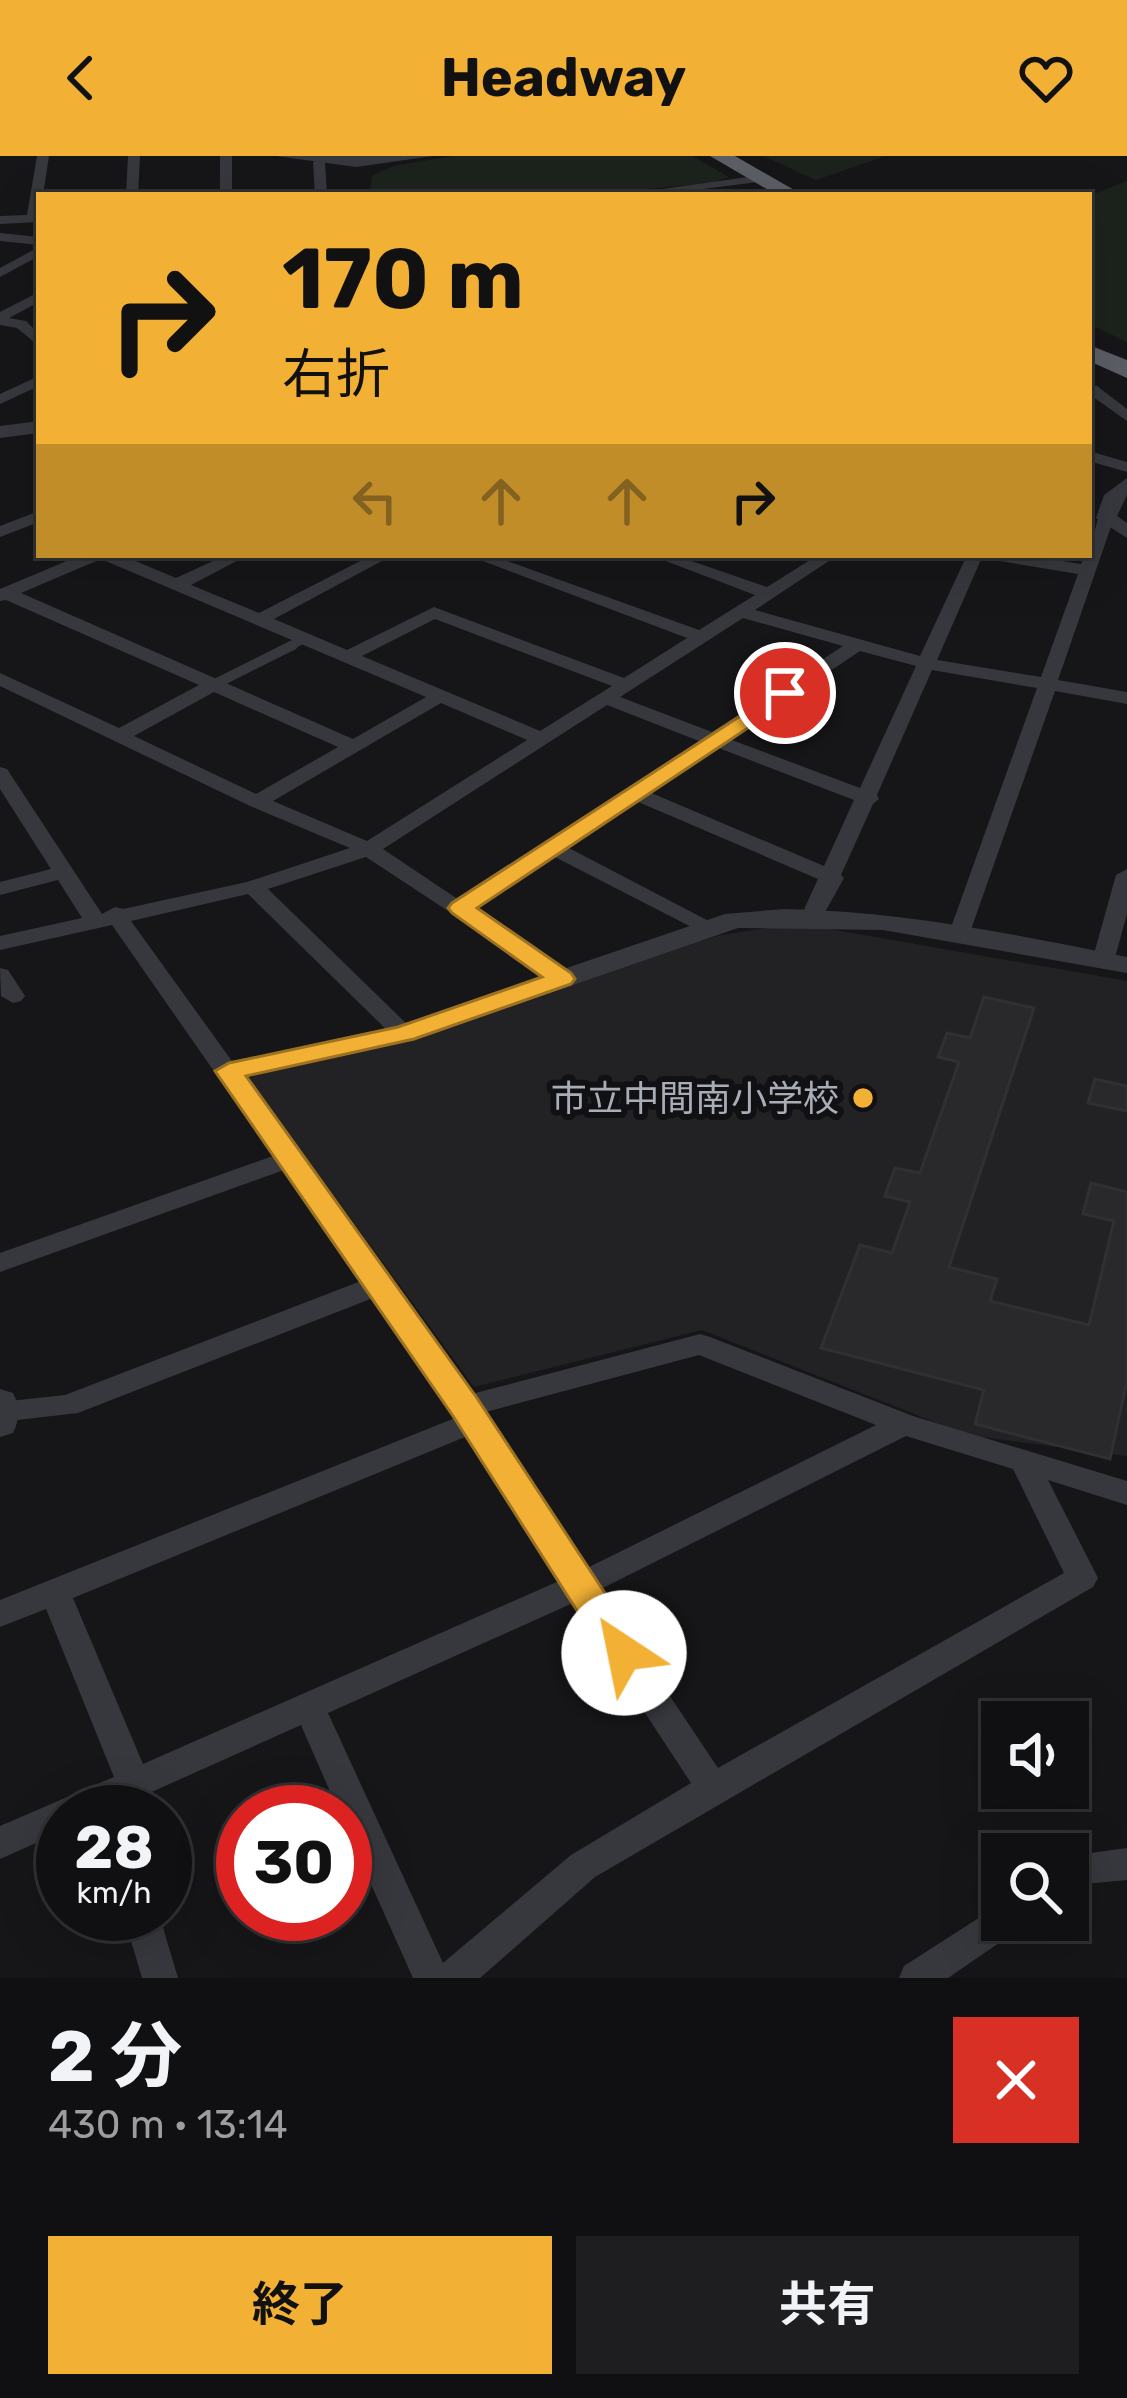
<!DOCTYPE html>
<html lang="ja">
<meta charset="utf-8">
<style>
body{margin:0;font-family:Rubik,"Noto Sans JP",sans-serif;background:#1e1e20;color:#f1f3f6;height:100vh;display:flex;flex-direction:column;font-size:45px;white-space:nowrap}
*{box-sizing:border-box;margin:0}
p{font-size:39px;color:#9c9d9f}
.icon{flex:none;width:66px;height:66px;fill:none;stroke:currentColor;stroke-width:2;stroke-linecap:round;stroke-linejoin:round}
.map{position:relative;height:1822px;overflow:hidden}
.details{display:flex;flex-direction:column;background:#101012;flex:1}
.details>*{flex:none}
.guide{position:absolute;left:36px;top:36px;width:1056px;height:366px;border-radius:0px;box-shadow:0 12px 48px #0002,0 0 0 3px #303032;background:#f2b134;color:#111;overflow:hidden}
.controls{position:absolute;left:981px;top:1545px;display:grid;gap:24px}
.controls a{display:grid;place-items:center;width:108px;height:108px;border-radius:0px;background:#101012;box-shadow:0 12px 48px #0002,0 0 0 3px #303032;font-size:60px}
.speed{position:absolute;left:36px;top:1629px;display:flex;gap:24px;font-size:60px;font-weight:700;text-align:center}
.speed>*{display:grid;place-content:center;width:156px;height:156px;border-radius:50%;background:#101012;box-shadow:0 12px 48px #0002,0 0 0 3px #303032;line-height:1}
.speed small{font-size:30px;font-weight:400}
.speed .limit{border:18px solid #d22;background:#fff;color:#111}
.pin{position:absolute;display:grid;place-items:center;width:102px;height:102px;color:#fff;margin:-51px;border:6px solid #fff;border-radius:50%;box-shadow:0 3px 12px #0007}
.me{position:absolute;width:132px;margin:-66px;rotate:326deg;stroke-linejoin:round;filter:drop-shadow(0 0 9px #0008)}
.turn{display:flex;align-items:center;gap:42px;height:252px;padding:0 48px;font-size:54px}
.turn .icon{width:156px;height:156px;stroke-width:2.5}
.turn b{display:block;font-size:84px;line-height:102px}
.lanes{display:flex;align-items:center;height:114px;padding:0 48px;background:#0003;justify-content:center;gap:60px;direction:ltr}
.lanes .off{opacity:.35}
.round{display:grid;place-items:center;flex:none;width:126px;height:126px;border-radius:0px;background:#1e1e20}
.overview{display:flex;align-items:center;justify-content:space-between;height:204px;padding:0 48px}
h1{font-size:72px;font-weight:700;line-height:90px}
.action{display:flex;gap:24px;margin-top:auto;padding:24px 48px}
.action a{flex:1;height:138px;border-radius:0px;background:#f2b134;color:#111;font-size:48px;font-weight:700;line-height:138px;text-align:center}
.action a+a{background:#1e1e20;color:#f1f3f6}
header{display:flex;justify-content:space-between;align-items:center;height:156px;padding:0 48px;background:#f2b134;color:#111;font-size:54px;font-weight:700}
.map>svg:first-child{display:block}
.built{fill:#222225}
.green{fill:#1c231d}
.building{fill:#29292c;stroke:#303034;stroke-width:3}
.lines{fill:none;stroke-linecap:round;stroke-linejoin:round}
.service-far1{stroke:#37383d;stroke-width:8}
.service{stroke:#37383d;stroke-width:10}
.minor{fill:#37383d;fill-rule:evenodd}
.tertiary{fill:#37383d;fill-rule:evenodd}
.trunk{fill:#5b5e65;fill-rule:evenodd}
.route{fill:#f2b134;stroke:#9d7322;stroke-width:3}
.poi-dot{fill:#f2b134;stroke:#111113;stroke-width:4.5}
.labels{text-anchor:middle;stroke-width:12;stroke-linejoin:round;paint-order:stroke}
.poi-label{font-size:36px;fill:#a8adb8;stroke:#111113;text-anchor:end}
</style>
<header><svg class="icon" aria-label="back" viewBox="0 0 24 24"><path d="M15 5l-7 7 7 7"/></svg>Headway<svg class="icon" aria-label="heart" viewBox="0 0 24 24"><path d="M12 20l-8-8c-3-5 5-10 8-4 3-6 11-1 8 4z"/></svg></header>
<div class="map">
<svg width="1127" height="1822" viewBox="0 0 1127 1822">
<rect width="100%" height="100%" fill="#161618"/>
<path class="built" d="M795 767 1127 825V1300L967 1279 702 1174 474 1231 248 922 717 780Z"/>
<g class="green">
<path d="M453 0H692L729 21 711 27 580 39 370 36 372 20 393 10Z"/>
<path d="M763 0H886L816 24Z"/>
<path d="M1127 25V186L1089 168V40Z"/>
</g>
<g class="building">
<path d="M984 841 1034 852 949 1111 997 1123 990 1145 1089 1169 1114 1065 1083 1058 1091 1027 1127 1036V1224L1110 1303 975 1268 984 1234 821 1192 860 1089 892 1097 910 1046 885 1040 895 1012 920 1017 959 906 938 901 947 877 970 882Z"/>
<path d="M1095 923 1127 930V955L1088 947Z"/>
</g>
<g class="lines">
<path class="service-far1" d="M287 492 306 482"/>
<path class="service" d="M213 529 293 489"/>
<g class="minor">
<path d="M37 0H49L43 39H39V66L0 68V60L27 59Z"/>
<path d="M128 0H140L138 39H126Z"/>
<rect x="220" y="0" width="12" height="39"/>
<path d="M319 3 325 6 327 39H315L313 6Z"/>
<path d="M762 19 766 25 656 39H620Z"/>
<path d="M0 77 39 81V89L0 85Z"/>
<path d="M39 91V100L0 121V112Z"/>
<path d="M39 136V146L9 162 26 165 39 178V190L17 172 0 169V156Z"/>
<path d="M39 220V230L0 248V238Z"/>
<path d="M1089 229 1097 230 1127 253V265L1089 238Z"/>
<path d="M1089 295 1127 306V316L1089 305Z"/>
<path d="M39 355V366L0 381V370Z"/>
<path d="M1106 357 1114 362 1058 524 1127 536V548L1055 535 968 782 960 784 949 777 1037 532 932 514 877 639 879 643 873 648 841 719 844 722 820 765 812 767 801 760 818 723 636 645 567 691 722 772 719 777H703L553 700 473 753 570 818 573 823 562 830 366 701 268 733 412 873 416 878 412 883H396L248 738 131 765 472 1238 700 1178 710 1181 913 1260 1127 1325V1349L1048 1324 1098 1422 1093 1431 595 1721 480 1822H413L345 1670V1656H339L301 1569 107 1656H63V1675L0 1703V1670L114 1621 46 1453 0 1471V1444L455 1262 373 1142 78 1257 0 1266V1246L65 1239 361 1125 284 1014 0 1116V1097L273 1000 112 769 0 794V780L82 762 58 724 0 739V726L51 713 0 633V611L7 613 102 758 115 751 123 753 247 726 350 692 250 650 0 530V517L119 572 199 529 6 444 0 445V433L81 399H121L176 422 226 399H248L191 429 259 457 372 399H393L274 463 347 494 434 451 624 522 687 482 467 399H491L699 474 755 439 650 399H674L767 431 818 399H838L755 454 920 500 967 399H983L937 504 1041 521 1078 418 994 404 986 399H1025L1081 408 1085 399H1089L1098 362ZM101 403 426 541 353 583 21 437ZM743 462 843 490 712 576 620 541ZM435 463 612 530 540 575 362 500ZM860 495 916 510 860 632 729 583ZM214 536 338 591 256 638 134 580ZM441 547 527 584 367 685 273 645ZM607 549 699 585 459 744 383 693ZM716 591 854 644 824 710 649 636ZM699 1199 876 1269 585 1413 482 1257ZM906 1280 1013 1313 1064 1417 718 1612 599 1434ZM465 1281 559 1425 143 1608 73 1442ZM573 1447 691 1627 571 1699 443 1807 328 1557Z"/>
<path d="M1127 713V758L1114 805 1111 810H1095L1092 805 1116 719Z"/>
<path d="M0 812 8 814 25 840 21 845 13 847 1 840Z"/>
<path d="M1127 1692V1724L1085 1728 1068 1735V1700Z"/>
<path d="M1002 1747V1764H1020L1015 1776 948 1822H899L904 1810Z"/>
<path d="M123 1758H159L178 1822H142Z"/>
</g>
<g class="tertiary">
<path d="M276 0H433L356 11Z"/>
<path d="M39 265V277L0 282V270Z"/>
<path d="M1127 322V339L1117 360 1127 367V382L1096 362 1104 339Z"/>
<path d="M784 753C901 755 1013 778 1127 801V817L883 774 738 772 414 884 229 924 214 915 229 906 397 870 725 758Z"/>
<path d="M0 1233 13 1237C20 1250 20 1263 13 1277L0 1281Z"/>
</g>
<g class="trunk">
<path d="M710 0H735L803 39H777Z"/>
<path d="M1089 189 1127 204V222L1089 205Z"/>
</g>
</g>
<path class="route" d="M785 531 796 537 793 542 477 752 571 817 575 823 571 828 414 883 246 920 477 1242 637 1486 642 1497 637 1508 624 1513 611 1508 453 1260 215 915 229 907 398 871 542 821 452 757 448 752 452 747Z"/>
<circle class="poi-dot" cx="863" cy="942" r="12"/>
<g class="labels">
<g class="poi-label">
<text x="839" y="955">市立中間南小学校</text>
</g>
</g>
</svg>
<div class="controls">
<a><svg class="icon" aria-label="sound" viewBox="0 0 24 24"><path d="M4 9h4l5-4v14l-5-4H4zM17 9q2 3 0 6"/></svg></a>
<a><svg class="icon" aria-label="search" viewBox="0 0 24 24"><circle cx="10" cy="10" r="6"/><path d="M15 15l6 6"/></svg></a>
</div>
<div class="speed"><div>28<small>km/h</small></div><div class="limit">30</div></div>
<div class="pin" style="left:785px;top:537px;background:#d93025"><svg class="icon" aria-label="arrive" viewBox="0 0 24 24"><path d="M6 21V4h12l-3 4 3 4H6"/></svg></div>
<svg class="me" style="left:624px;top:1497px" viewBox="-20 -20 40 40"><circle r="19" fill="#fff"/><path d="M0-13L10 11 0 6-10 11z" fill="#f2b134"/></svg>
<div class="guide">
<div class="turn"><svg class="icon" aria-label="right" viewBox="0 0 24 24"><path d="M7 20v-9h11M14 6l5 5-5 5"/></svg><div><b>170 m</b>右折</div></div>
<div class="lanes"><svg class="icon off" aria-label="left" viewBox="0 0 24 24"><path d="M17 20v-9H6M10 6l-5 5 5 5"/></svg><svg class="icon off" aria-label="ahead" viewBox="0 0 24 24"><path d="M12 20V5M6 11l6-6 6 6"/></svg><svg class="icon off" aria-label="ahead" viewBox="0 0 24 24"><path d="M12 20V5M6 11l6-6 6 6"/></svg><svg class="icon" aria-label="right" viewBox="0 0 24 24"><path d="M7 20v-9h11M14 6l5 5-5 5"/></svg></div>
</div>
</div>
<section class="details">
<div class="overview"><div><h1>2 分</h1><p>430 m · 13:14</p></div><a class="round" style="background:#d93025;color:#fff"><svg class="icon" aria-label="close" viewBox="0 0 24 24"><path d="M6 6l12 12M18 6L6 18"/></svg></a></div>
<div class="action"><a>終了</a><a>共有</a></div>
</section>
